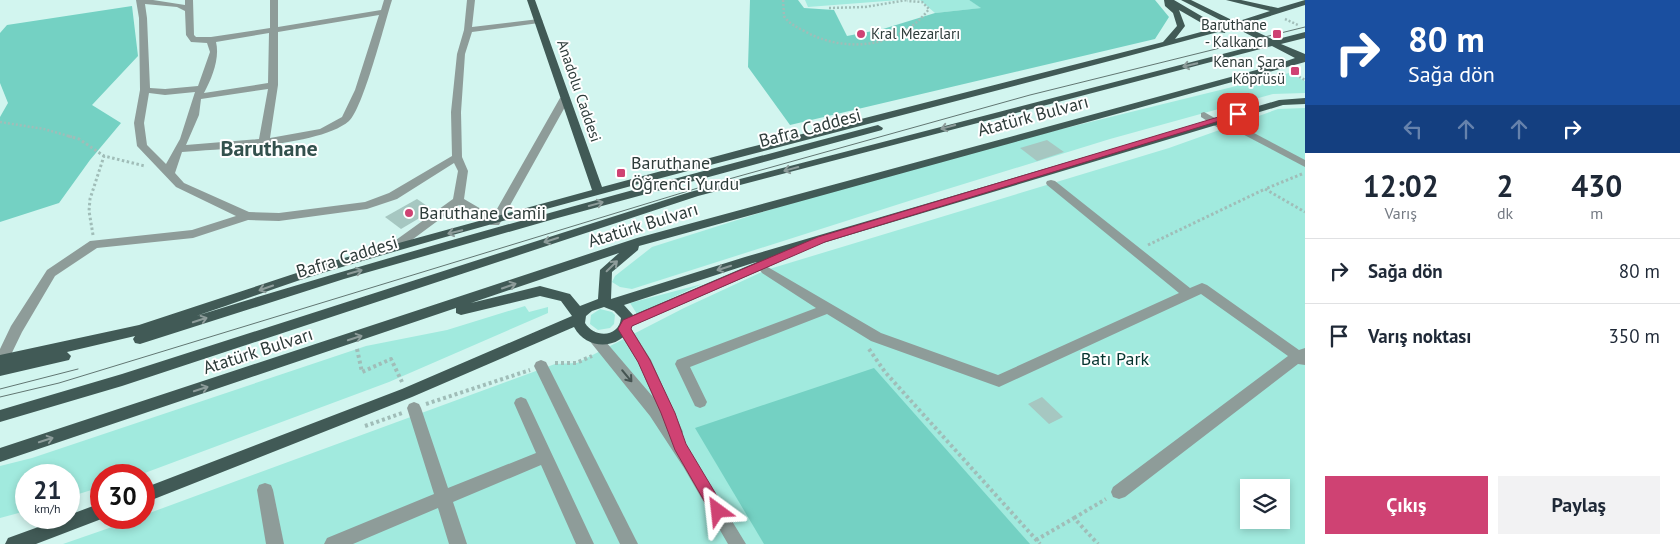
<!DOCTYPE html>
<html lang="tr">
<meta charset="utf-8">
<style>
body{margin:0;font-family:"PT Sans",sans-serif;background:#f2f2f3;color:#1f2937;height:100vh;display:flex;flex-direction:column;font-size:19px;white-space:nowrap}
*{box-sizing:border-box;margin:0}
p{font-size:16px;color:#747a83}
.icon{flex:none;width:28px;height:28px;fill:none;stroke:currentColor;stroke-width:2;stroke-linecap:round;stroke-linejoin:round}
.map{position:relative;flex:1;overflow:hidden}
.panel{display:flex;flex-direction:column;background:#fff;width:375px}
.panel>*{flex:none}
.hud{background:#1a4fa0;color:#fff;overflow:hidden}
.buttons{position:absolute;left:1240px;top:479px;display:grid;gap:10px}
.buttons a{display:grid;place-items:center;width:50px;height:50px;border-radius:0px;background:#fff;box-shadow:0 2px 8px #0003;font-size:25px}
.speed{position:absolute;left:15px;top:464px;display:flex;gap:10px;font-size:25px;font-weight:700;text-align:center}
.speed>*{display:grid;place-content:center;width:65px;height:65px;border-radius:50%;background:#fff;box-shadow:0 2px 8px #0003;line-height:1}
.speed small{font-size:12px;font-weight:400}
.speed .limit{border:8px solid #d22;background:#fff;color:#111}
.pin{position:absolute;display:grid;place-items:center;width:42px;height:42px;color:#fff;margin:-21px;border-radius:10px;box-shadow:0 2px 8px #0006}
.me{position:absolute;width:55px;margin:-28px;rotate:330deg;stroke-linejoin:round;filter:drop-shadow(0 0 4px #0008)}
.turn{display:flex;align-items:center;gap:18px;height:105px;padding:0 20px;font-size:22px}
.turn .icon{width:65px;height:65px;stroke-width:2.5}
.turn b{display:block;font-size:35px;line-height:42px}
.lanes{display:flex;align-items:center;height:48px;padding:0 20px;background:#0003;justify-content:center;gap:25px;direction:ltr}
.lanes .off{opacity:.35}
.eta{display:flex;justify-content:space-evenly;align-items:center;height:85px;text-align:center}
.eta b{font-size:30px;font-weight:700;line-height:35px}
.primary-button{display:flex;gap:10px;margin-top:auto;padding:10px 20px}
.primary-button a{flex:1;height:58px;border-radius:0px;background:#cf4273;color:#fff;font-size:20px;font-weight:700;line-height:58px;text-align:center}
.primary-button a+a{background:#f2f2f3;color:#1f2937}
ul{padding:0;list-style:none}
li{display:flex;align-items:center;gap:15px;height:65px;padding:0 20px;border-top:1px solid #e0e1e3}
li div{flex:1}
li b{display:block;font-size:19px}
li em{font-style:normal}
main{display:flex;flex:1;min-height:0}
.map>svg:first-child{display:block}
.green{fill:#a1eade;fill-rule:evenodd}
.forest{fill:#74d1c3}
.building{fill:#a6c7c1}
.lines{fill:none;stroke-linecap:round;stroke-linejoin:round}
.path-far2{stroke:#a0bdb8;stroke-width:2.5;stroke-dasharray:2 2;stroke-linecap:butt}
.path-far1{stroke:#a0bdb8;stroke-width:3;stroke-dasharray:2.5 2.5;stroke-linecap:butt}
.path{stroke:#a0bdb8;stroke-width:4;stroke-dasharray:3 3;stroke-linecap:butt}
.minor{fill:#8e9c99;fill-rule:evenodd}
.major{fill:#415a56;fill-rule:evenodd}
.tram{stroke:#617672;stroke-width:1}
.oneway{stroke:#8d9c9a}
.oneway2{stroke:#465452}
.route{fill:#cf4273;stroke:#872b4b}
.poi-dot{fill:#cf4273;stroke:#fff;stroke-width:2}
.labels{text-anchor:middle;stroke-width:4;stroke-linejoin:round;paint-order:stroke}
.far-poi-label{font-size:15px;fill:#2e3c3a;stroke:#fff;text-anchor:end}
.far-street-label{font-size:15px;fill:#2e3c3a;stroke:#fff}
.street-label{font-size:18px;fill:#2e3c3a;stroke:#fff}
.poi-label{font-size:18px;fill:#2e3c3a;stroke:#fff;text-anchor:start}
.park-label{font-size:18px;fill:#05342f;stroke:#fff}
.district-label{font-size:22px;font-weight:bold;fill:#33514d;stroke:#fff}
</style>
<main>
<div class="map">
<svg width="1305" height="544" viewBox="0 0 1305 544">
<rect width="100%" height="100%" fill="#d2f5ef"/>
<g class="green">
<path d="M805 0H899L808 7Z"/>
<path d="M920 0H969L982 8 935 13Z"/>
<path d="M1289 73 1305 81V93L1273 94 1110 139 915 199 632 289 620 287 612 282 615 276 652 247 895 170Z"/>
<path d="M1305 108V544H63L138 518H144V515L555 364 577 363 684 308 766 270 1169 148 1278 109ZM1249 488H1281V520H1249Z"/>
<path d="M702 284 637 314 630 303Z"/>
<path d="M525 306 529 312 548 307V313L389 382 142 474 101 475V487L69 497V475H26V511L0 518V466L32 458 366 346 447 330Z"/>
<path d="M600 309 612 312 615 315 614 324 610 328 598 330 590 324 591 315Z"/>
</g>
<g class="forest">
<path d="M750 0H798L804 8 834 10 847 36 883 29 935 13 981 8 969 0H1155L1169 17 1155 39 790 125 748 67Z"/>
<path d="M132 6 138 56 92 105 121 123 90 160 59 203 0 222V117L8 103 0 83V33L7 25Z"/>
<path d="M874 368 1030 544H764L695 428Z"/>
</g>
<g class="building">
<path d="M1047 140 1064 152 1037 161 1020 148Z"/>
<path d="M417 199 433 210 401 229 385 217Z"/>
<path d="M1042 397 1063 417 1049 424 1028 404Z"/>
</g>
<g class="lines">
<g class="path-far2">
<path d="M783 0 784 16C789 24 797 27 806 32 847 54 900 47 929 9L922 2 907 1"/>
<path d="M829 8 865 7 907 0"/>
<path d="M1285 19 1298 25"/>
<path d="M1292 73 1305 80"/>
<path d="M0 122 44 129 72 137"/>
</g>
<g class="path-far1">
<path d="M68 136 79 139 104 156 145 166"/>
<path d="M1302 174 1265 189 1305 212"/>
<path d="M93 235 89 211 90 199 104 156"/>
<path d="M1148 245 1265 189"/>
</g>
<g class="path">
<path d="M357 349 362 372 391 359 402 382"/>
<path d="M869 349 885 372 1040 544"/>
<path d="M555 363H576L592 356"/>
<path d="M426 404 530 370"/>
<path d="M365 426 402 413"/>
<path d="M1074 518 1106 499"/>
<path d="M1036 540 1074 518 1098 544"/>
</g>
<g class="minor">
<path d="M136 0H153L185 5V0H193L194 35 196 37H211L270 28V0H278V27L381 10 384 0H392C385 22 363 109 349 121 320 146 222 149 182 152L175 173 184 183 249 212 279 213 365 202 389 193 452 156 451 112 457 54 464 30 467 0H475L472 27 539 19 543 21 539 23 472 32 465 54 461 112 462 157 468 171 464 199 493 216 560 98 565 95 570 98 499 225H491L459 205 397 251H389L387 248 389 245 453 199 458 171 454 163 397 199 367 209 279 221 248 220 193 238 97 248 55 276 22 332 6 365 0 366V349L11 326 47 270 90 241 192 230 236 216 176 187 137 146 134 123 140 90 139 18ZM145 4 177 7 185 11 186 35 191 42 207 43 210 52 198 86 165 89 150 88 147 18ZM379 15 355 90 342 117 320 129 270 138 278 85V32ZM269 33 268 83 204 93C212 78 220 58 216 42ZM268 89 259 139 186 145 199 115 201 99ZM195 92 180 139 166 164 147 145 144 123 149 93 165 95Z"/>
<path d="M1204 112 1231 127 1232 129 1231 131H1223L1201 117V113Z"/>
<path d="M1235 123 1305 160V167L1231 128V124Z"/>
<path d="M1051 180 1055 181 1190 288 1202 283 1207 285 1299 350 1305 348V365L1298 364 1125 497 1119 499 1113 497 1111 492 1113 487 1288 356 1201 294 999 387 871 341 827 314 690 367 707 402 705 406 700 408 695 406 675 364 677 360 816 308 762 273 760 270 762 267 766 266 881 333 998 375 1179 293 1047 185 1046 183 1047 181Z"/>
<path d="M624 324 629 325 651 360 683 432 680 436 746 544H728L684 468 650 416 588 339 590 335 595 334 600 335 653 397 638 362 617 329 619 325Z"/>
<path d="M541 360 546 362 638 544H620L534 366 536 362Z"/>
<path d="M521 397 526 399 528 403 594 544H576L541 465 453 502 467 544H449L438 508 353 544H324L327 538 434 494 407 408 409 404 414 402 419 404 421 408 448 488 536 453 514 403 516 399Z"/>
<path d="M265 483 271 485 273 490 284 544H266L257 490 259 485Z"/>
</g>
<g class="major">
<path d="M527 0H535L602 187 747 148 1163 42 1177 26 1173 13 1165 6 1164 0H1174L1220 27 1228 24 1181 0H1191L1236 22 1270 11 1226 0H1241L1278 8 1305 0V5L1242 25 1274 40 1305 32V38L1281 44 1305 54V62L639 246 638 250 612 272 611 299 745 257 1279 100 1305 98V104L1283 105 776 257 779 260 777 263 632 326C620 350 587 351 574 327L412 397 144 503V488L402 389 572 316 561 301 540 296 461 315 456 313V308L0 462V448L637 238 1275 65 1295 58 1272 46 698 196 122 386 0 422V410L122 374 690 192 1265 43 1234 27 1226 30 1225 33 1218 32C927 111 632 181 342 267 293 281 245 300 196 316 420 246 647 186 874 126L878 125 883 128 882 130 554 219 344 279 140 344 135 343 133 339 135 336 67 352 71 356 69 360 0 376V355L139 325 333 261 592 190ZM1179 10 1212 29 1175 39 1185 26ZM619 253 600 270 598 299 580 306 570 294 540 286 471 303ZM757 262 633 315 624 305 753 263ZM604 307 614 311 621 318C619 338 594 338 585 323L586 316 592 311Z"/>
<path d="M101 503V518H104L36 544H5L8 538 63 518H69V515Z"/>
</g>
<g class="tram">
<path d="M0 389 78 369"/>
<path d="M0 397 59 383 711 184 1030 95 1305 27"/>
</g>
</g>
<defs><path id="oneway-shaft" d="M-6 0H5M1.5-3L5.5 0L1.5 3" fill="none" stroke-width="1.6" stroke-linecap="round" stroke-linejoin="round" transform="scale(1.25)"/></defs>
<g class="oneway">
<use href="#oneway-shaft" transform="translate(1190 65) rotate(166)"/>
<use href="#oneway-shaft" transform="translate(948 127) rotate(165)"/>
<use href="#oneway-shaft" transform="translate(791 169) rotate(165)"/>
<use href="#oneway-shaft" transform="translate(596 204) rotate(-15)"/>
<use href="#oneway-shaft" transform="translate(455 232) rotate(166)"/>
<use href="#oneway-shaft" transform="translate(551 240) rotate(162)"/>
<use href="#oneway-shaft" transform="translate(612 266) rotate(-44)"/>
<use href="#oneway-shaft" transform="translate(724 268) rotate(162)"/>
<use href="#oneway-shaft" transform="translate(355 272) rotate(-16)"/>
<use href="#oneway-shaft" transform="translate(509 286) rotate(-19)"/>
<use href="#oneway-shaft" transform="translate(266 288) rotate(161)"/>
<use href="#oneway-shaft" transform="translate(200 320) rotate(-18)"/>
<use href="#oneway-shaft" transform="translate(355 338) rotate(-18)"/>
<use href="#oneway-shaft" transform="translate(201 389) rotate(-18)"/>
<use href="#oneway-shaft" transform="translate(46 440) rotate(-18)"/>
</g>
<use class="oneway2" href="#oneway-shaft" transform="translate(627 376) rotate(50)"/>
<path class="route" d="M1235 112H1238L1242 114 825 242 632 326 631 329 650 360 675 413 686 444 726 511 724 516 718 518 713 516 675 450 661 413 638 362 618 329 623 320 818 237Z"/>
<g class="poi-dot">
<circle cx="861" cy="34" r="5"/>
<rect x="1272" y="29" width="10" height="10" rx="2.5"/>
<rect x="1290" y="66" width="10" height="10" rx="2.5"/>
<rect x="616" y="168" width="10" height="10" rx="2.5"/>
<circle cx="409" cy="213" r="5"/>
</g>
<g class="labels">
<g class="far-poi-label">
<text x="1267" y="30">Baruthane<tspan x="1267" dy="17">- Kalkancı</tspan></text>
<text x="871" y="39" text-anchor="start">Kral Mezarları</text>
<text x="1285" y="67">Kenan Şara<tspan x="1285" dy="17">Köprüsü</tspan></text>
</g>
<g class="far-street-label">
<text transform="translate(579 91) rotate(71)" y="5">Anadolu Caddesi</text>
</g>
<g class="street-label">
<text transform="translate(1033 116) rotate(-15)" y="6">Atatürk Bulvarı</text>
<text transform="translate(810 128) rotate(-15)" y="6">Bafra Caddesi</text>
<text transform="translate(643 225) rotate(-17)" y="6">Atatürk Bulvarı</text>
<text transform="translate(347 257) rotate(-17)" y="6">Bafra Caddesi</text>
<text transform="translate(258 351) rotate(-18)" y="6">Atatürk Bulvarı</text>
</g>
<g class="poi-label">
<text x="631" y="169">Baruthane<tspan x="631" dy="21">Öğrenci Yurdu</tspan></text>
<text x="419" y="219">Baruthane Camii</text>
</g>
<g class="park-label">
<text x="1115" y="365">Batı Park</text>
</g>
<g class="district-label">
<text x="269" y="156">Baruthane</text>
</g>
</g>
</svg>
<div class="buttons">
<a><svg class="icon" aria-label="layers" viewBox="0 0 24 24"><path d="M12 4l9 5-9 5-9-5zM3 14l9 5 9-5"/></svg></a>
</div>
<div class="speed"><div>21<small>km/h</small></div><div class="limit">30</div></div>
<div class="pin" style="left:1238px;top:114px;background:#d93025"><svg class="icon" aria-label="arrive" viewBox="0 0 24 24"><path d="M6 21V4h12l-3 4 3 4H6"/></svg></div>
<svg class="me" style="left:718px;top:511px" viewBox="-20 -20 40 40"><path d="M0-17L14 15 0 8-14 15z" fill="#cf4273" stroke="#fff" stroke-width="4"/></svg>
</div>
<section class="panel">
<div class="hud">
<div class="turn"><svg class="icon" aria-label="right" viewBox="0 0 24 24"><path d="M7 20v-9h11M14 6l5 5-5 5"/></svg><div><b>80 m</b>Sağa dön</div></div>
<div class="lanes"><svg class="icon off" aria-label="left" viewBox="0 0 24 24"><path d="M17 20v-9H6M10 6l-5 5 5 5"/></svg><svg class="icon off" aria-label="ahead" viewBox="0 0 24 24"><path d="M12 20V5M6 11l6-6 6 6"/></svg><svg class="icon off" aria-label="ahead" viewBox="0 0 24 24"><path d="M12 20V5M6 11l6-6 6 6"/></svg><svg class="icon" aria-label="right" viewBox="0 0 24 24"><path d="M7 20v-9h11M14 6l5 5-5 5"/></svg></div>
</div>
<div class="eta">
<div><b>12:02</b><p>Varış</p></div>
<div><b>2</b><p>dk</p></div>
<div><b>430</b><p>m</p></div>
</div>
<ul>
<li><svg class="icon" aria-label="right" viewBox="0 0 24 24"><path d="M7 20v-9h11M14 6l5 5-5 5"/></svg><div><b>Sağa dön</b></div><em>80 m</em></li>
<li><svg class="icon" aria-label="arrive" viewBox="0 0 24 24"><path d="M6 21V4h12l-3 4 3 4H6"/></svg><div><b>Varış noktası</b></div><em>350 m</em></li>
</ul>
<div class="primary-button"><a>Çıkış</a><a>Paylaş</a></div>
</section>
</main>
